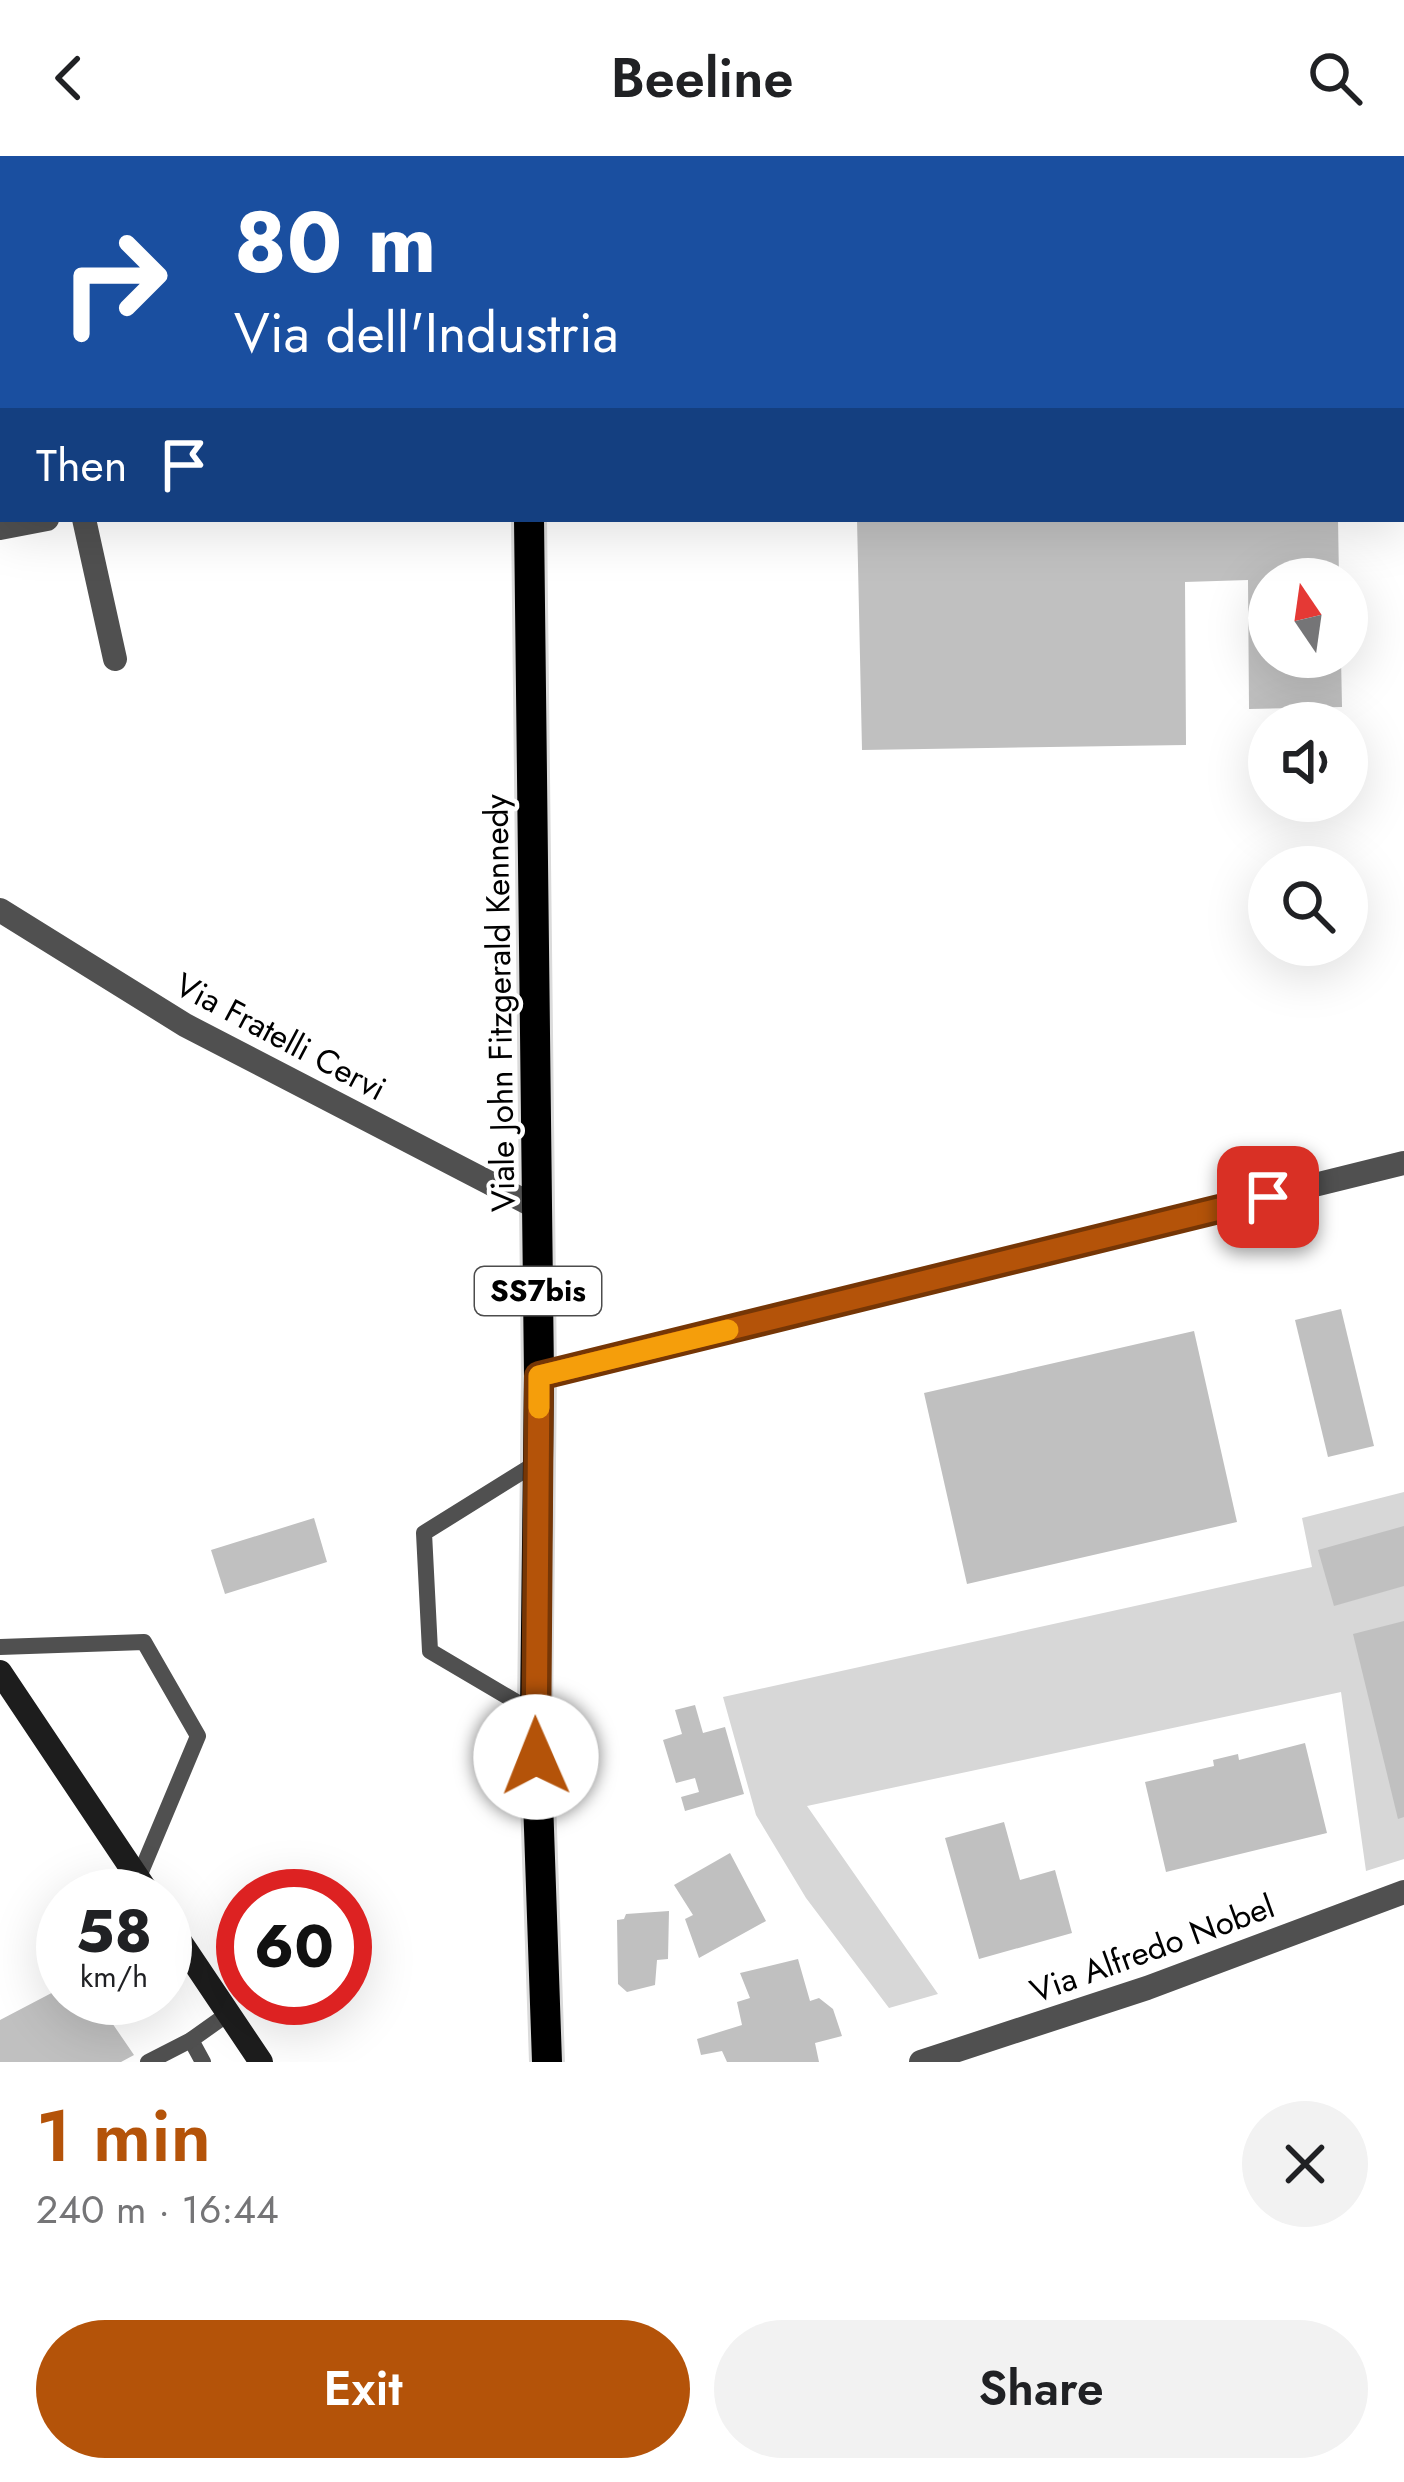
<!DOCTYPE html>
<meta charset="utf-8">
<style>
body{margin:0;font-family:Jost,sans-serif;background:#f2f2f2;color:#202124;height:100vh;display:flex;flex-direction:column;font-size:45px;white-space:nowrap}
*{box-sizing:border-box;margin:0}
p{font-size:39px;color:#757577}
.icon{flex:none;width:66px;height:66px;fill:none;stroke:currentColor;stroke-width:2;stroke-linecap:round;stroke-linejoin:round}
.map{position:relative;height:1906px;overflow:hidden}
.side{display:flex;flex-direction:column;background:#fff;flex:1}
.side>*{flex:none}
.top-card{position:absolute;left:0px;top:0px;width:1404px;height:366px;box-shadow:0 12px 48px #0002;background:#1a4fa0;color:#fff;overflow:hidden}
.needle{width:78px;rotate:347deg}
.fabs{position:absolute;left:1248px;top:402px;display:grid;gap:24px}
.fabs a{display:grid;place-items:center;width:120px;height:120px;border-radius:50%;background:#fff;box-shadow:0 12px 48px #0002;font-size:60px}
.speed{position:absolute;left:36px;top:1713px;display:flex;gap:24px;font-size:60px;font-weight:700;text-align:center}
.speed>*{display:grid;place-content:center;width:156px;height:156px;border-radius:50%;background:#fff;box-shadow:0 12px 48px #0002;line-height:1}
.speed small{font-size:30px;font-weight:400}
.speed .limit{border:18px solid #d22;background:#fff;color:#111}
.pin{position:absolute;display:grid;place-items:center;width:102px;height:102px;color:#fff;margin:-51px;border-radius:24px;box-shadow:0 6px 18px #0006}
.me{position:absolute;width:132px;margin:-66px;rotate:359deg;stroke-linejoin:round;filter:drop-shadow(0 0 9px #0008)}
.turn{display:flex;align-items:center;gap:42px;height:252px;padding:0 36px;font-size:54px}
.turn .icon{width:156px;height:156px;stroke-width:2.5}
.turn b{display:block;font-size:84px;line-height:102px}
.then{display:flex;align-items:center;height:114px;padding:0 36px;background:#0003;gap:24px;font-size:45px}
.round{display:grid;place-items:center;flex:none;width:126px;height:126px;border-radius:63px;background:#f2f2f2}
.head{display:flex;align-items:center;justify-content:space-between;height:204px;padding:0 36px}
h1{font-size:72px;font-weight:600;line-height:90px;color:#b45309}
.primary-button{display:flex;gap:24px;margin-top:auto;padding:24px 36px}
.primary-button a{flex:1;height:138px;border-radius:72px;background:#b45309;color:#fff;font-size:48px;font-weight:600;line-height:138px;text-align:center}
.primary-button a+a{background:#f2f2f2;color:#202124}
header{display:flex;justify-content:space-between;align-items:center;height:156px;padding:0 36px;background:#fff;font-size:54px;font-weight:600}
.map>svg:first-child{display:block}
.green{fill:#d7d7d7}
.building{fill:#c0c0c0}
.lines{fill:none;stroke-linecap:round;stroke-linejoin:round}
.primary-casing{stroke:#dbdbdb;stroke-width:36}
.lane{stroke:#505050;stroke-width:16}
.street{stroke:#505050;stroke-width:24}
.secondary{stroke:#1d1d1d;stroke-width:24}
.primary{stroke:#000;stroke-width:30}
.route-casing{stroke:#753606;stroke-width:30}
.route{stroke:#b45309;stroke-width:21}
.slow{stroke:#f59e0b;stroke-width:21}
.labels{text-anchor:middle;stroke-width:9;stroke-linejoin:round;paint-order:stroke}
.shield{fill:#fff;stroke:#4c4c4c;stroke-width:3}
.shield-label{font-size:30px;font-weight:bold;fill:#000}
.street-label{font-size:33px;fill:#000;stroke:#fff}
</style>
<header><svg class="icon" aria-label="back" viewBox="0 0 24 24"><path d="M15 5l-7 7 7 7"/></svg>Beeline<svg class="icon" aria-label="search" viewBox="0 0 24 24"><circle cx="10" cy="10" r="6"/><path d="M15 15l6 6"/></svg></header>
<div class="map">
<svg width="1404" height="1906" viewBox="0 0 1404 1906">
<rect width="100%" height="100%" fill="#fff"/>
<path class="green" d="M1404 1336V1703L1366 1715 1341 1536 807 1650 938 1838 889 1852 806 1742 756 1659 723 1541 1312 1411 1302 1362Z"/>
<g class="building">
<path d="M857 363H1338L1339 423H1269V501H1341L1342 551 1249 553 1248 424 1185 426 1186 589 862 594Z"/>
<path d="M1341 1153 1374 1290 1328 1301 1295 1164Z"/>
<path d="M1194 1175 1237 1366 967 1428 924 1237Z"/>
<path d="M314 1362 327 1406 225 1438 211 1394Z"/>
<path d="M1404 1370V1430L1334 1450 1318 1394Z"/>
<path d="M1404 1465V1661L1398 1663 1353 1478Z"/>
<path d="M695 1549 703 1577 725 1571 744 1638 685 1655 681 1641 699 1636 695 1622 676 1627 663 1584 682 1578 675 1554Z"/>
<path d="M1305 1587 1327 1677 1166 1716 1145 1626 1214 1610 1213 1604 1238 1598 1239 1604Z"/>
<path d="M1004 1666 1020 1724 1055 1714 1072 1777 979 1803 945 1682Z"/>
<path d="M730 1697 766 1765 699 1802 685 1763 693 1759 674 1729Z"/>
<path d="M669 1755 668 1803 657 1804 655 1829 627 1836 618 1828 617 1764 624 1763 626 1758Z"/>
<path d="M798 1803 810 1845 819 1842 833 1853 842 1880 815 1887 819 1906H727L722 1895 701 1899 697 1883 742 1869 737 1846 750 1842 740 1817Z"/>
<path d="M63 1831V1842H95L134 1899 121 1906H0V1864Z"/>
</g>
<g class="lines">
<g class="primary-casing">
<g id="primary">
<path d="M528 3V0"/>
<path d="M529 363 539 1220 535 1557 547 1906"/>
</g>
</g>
<g class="lane">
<path d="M0 1491 144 1486 198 1580 138 1723"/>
<path d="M535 1557 430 1495 424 1377 538 1306"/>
<path d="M191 1884 203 1906"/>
<path d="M148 1906 191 1884 229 1857"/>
</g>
<g class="street">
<path d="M163 3 176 0"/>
<path d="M0 41 3 40"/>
<path d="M84 363 115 503"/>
<path d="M0 372 47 363"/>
<path d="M0 754 185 869 538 1052"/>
<path d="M539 1220 1404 1007"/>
<path d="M921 1906 1147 1832 1404 1736"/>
</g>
<g class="secondary">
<path d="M0 1516 150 1740"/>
<path d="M165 1763 261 1906"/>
</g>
<use href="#primary" class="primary"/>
</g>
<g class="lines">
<g class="route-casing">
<path id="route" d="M536 1601 539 1220 1268 1041"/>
</g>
<use href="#route" class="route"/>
<path class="slow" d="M539 1252V1220L728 1174"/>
</g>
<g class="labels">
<rect class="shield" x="475" y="1111" width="126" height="48" rx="9"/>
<g class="shield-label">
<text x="538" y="1145">SS7bis</text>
</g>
<g class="street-label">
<text transform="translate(499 847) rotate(-91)" y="12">Viale John Fitzgerald Kennedy</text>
<text transform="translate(281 880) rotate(28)" y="12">Via Fratelli Cervi</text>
<text transform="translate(1152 1792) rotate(-20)" y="12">Via Alfredo Nobel</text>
</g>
</g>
</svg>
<div class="fabs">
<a><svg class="needle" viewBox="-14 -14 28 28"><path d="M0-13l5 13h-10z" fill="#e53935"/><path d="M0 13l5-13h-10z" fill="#757577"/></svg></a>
<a><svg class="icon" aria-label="sound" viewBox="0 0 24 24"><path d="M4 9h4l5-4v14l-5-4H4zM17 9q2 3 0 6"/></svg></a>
<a><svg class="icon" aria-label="search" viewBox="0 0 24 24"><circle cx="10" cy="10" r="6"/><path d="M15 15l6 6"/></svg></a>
</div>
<div class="speed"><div>58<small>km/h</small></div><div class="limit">60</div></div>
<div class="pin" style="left:1268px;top:1041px;background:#d93025"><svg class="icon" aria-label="arrive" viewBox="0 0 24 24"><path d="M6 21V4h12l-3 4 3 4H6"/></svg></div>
<svg class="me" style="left:536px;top:1601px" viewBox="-20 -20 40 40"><circle r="19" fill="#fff"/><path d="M0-13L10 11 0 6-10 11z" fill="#b45309"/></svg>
<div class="top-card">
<div class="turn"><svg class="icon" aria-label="right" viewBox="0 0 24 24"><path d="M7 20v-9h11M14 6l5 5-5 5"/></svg><div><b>80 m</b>Via dell'Industria</div></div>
<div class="then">Then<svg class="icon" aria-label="arrive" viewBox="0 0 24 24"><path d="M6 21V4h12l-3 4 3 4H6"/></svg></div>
</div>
</div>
<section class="side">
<div class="head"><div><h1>1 min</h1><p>240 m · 16:44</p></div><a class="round"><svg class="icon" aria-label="close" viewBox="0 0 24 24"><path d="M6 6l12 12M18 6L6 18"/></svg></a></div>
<div class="primary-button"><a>Exit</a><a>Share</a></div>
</section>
